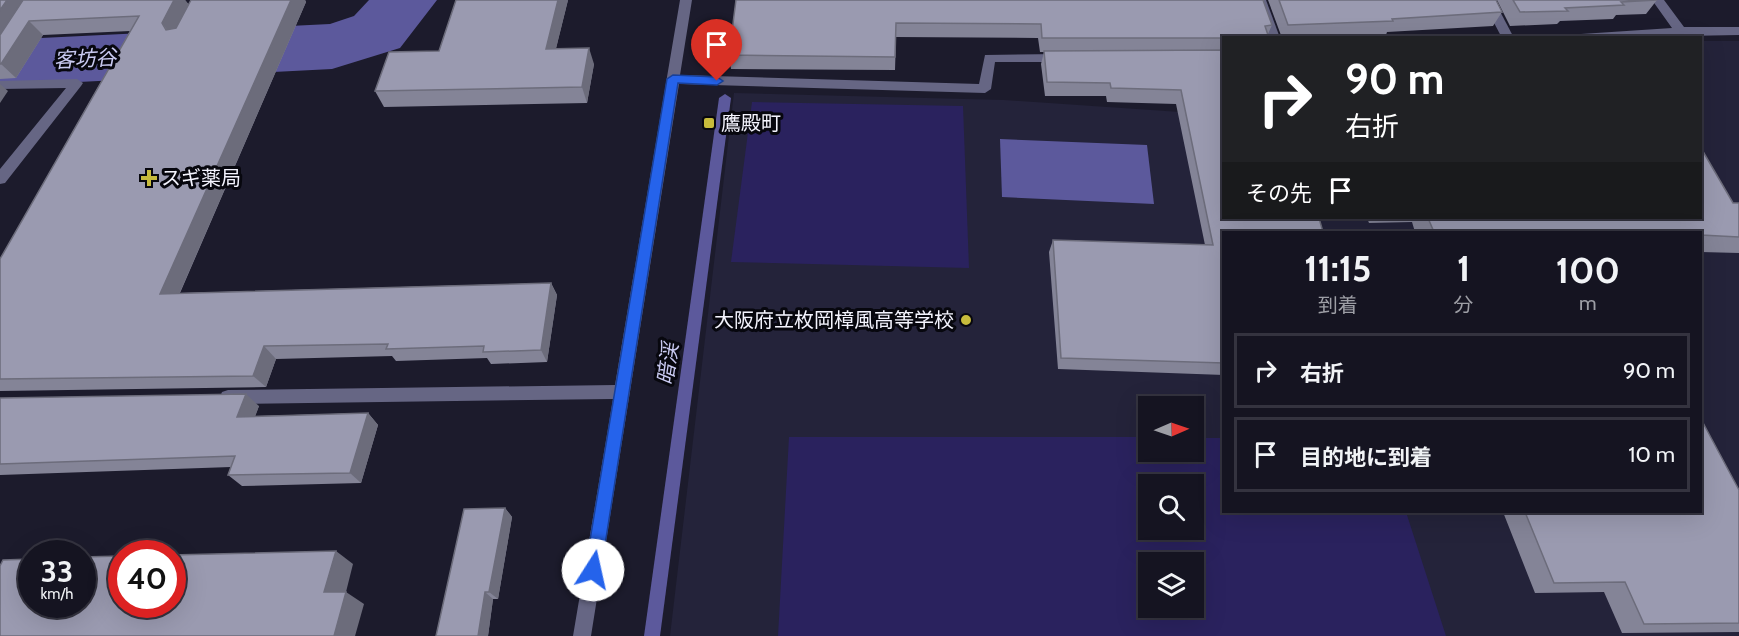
<!DOCTYPE html>
<html lang="ja">
<meta charset="utf-8">
<style>
body{margin:0;font-family:Cabin,"Noto Sans JP",sans-serif;background:#22212e;color:#f1f3f6;height:100vh;display:flex;flex-direction:column;font-size:22px;white-space:nowrap}
*{box-sizing:border-box;margin:0}
p{font-size:20px;color:#9d9ea5}
.icon{flex:none;width:33px;height:33px;fill:none;stroke:currentColor;stroke-width:2;stroke-linecap:round;stroke-linejoin:round}
.map{position:relative;flex:1;overflow:hidden}
.sheet{position:absolute;left:1222px;top:231px;width:480px;height:282px;display:flex;flex-direction:column;background:#151421;border-radius:0px;box-shadow:0 6px 24px #0002,0 0 0 2px #34333f}
.sheet>*{flex:none}
.hud{position:absolute;left:1222px;top:36px;width:480px;height:183px;border-radius:0px;box-shadow:0 6px 24px #0002,0 0 0 2px #34333f;background:#202124;color:#fff;overflow:hidden}
.needle{width:39px;rotate:88deg}
.controls{position:absolute;left:1138px;top:396px;display:grid;gap:12px}
.controls a{display:grid;place-items:center;width:66px;height:66px;border-radius:0px;background:#151421;box-shadow:0 6px 24px #0002,0 0 0 2px #34333f;font-size:30px}
.speed{position:absolute;left:18px;top:540px;display:flex;gap:12px;font-size:30px;font-weight:700;text-align:center}
.speed>*{display:grid;place-content:center;width:78px;height:78px;border-radius:50%;background:#151421;box-shadow:0 6px 24px #0002,0 0 0 2px #34333f;line-height:1}
.speed small{font-size:15px;font-weight:400}
.speed .limit{border:9px solid #d22;background:#fff;color:#111}
.pin{position:absolute;display:grid;place-items:center;width:51px;height:51px;color:#fff;margin:-62px -26px;border-radius:50% 50% 50% 0;rotate:-45deg;box-shadow:0 0 6px #0007}
.pin .icon{rotate:45deg}
.me{position:absolute;width:66px;margin:-33px;rotate:10deg;stroke-linejoin:round;filter:drop-shadow(0 0 4px #0008)}
.turn{display:flex;align-items:center;gap:21px;height:126px;padding:0 24px;font-size:27px}
.turn .icon{width:78px;height:78px;stroke-width:2.5}
.turn b{display:block;font-size:42px;line-height:51px}
.then{display:flex;align-items:center;height:57px;padding:0 24px;background:#0003;gap:12px;font-size:22px}
.eta{display:flex;justify-content:space-evenly;align-items:center;height:102px;text-align:center}
.eta b{font-size:36px;font-weight:800;line-height:42px}
ul{padding:0;list-style:none}
li{display:flex;align-items:center;gap:18px;height:75px;margin:0 12px 9px;padding:0 12px;border:3px solid #34333f;border-radius:0px}
li div{flex:1}
li b{display:block;font-size:22px}
li em{font-style:normal}
.map>svg:first-child{display:block}
.built{fill:#24233a;fill-rule:evenodd}
.green{fill:#2a225e;fill-rule:evenodd}
.water{fill:#5c599c}
.lines{fill:none;stroke-linecap:round;stroke-linejoin:round}
.stream{fill:#5c599c;fill-rule:evenodd}
.river{fill:#5c599c;fill-rule:evenodd}
.minor{fill:#666684;fill-rule:evenodd}
.wall{fill:#848497}
.shaded-wall{fill:#6c6c7b}
.building{fill:#9a9ab0;stroke:#6c6c7b;stroke-width:1.5}
.route{fill:#2563eb;stroke:#184099;stroke-width:1.5}
.poi-dot{fill:#c7bb3c;stroke:#07070e;stroke-width:2}
.labels{text-anchor:middle;stroke-width:6;stroke-linejoin:round;paint-order:stroke}
.poi-label{font-size:20px;fill:#f4f4fe;stroke:#07070e;text-anchor:start}
.water-label{font-size:21px;font-style:italic;fill:#c8c9f0;stroke:#07070e}
</style>
<div class="map">
<svg width="1739" height="636" viewBox="0 0 1739 636">
<rect width="100%" height="100%" fill="#1c1b2c"/>
<path class="built" d="M1701 41H1739V636H670L734 93 1004 100 1224 115V218H1701ZM1224 232H1701V512H1224ZM1149 406H1194V452H1149ZM1149 484H1194V530H1149ZM1149 562H1194V608H1149Z"/>
<g class="green">
<path d="M752 102 963 106 969 268 731 262Z"/>
<path d="M789 437H1149V452H1194V438H1224V512H1406L1446 636H778ZM1149 484H1194V530H1149ZM1149 562H1194V608H1149Z"/>
</g>
<path class="water" d="M1000 139 1147 145 1154 204 1002 197Z"/>
<g class="lines">
<path class="stream" d="M725 94 731 98 660 636H644L719 98Z"/>
<path class="river" d="M369 0H437L400 48 332 69 0 86V40L330 24 354 16Z"/>
<g class="minor">
<path d="M680 0H692L680 75 979 84 985 55 1062 54 1068 58 1062 62H995L991 89 985 93 679 84 591 636H573L613 399 228 404 222 402 220 397 222 392 228 390 615 385Z"/>
<path d="M1254 0H1266L1280 38H1268Z"/>
<path d="M1482 0H1494L1514 38H1502Z"/>
<path d="M1652 0H1664L1684 27H1739V35L1575 38 1581 34 1672 28Z"/>
<path d="M77 79 83 83 81 86 5 183 0 184V169L66 88 0 89V81Z"/>
</g>
</g>
<g class="wall">
<path d="M0 0H185L189 5 191 0H305L306 2 180 293 551 283 557 295 547 362 491 364 487 358 396 361 392 356 276 359 266 387 0 391V259L130 31 43 35 16 78 0 79Z"/>
<path d="M568 0 556 48 594 64 587 103 384 107 375 91 439 51Z"/>
<path d="M736 0 1272 25 1268 34 1224 38V375L1058 369 1049 252 1053 240 1205 245 1176 104 1107 102 1106 96H1045L1041 64 1044 52H1040L1038 38 896 37 895 70 731 69 729 55Z"/>
<path d="M1268 0H1496L1502 12 1493 26 1387 32 1386 35 1282 38Z"/>
<path d="M1497 0H1657L1646 14 1616 15 1613 19 1560 21 1557 24 1510 26Z"/>
<path d="M1733 203H1739V253L1701 252V232H1415L1412 222 1369 223 1367 218H1701Z"/>
<path d="M0 398 259 406 255 416 368 413 378 425 361 483 242 486 228 475 231 467 0 475Z"/>
<path d="M1739 490V632L1622 633 1604 592 1535 593 1503 512H1701Z"/>
<path d="M505 508 512 517 498 599H493L488 636H436Z"/>
</g>
<g class="shaded-wall">
<path d="M7 0H30L0 48V10Z"/>
<path d="M166 0H185L190 6 173 38 162 23Z"/>
<path d="M291 0H305L306 2 174 306 160 294Z"/>
<path d="M558 0H568L552 65 546 49Z"/>
<path d="M29 21 43 35 16 78 1 64Z"/>
<path d="M589 48 594 64 587 103 582 87Z"/>
<path d="M0 84 8 91 0 103Z"/>
<path d="M551 283 557 295 547 362 541 350Z"/>
<path d="M264 346 276 359 266 387 253 376Z"/>
<path d="M246 394 259 406 251 428 237 417Z"/>
<path d="M368 413 378 425 361 483 350 473Z"/>
<path d="M505 508 512 517 498 599 489 592Z"/>
<path d="M336 551 353 564 343 604 324 592Z"/>
<path d="M346 592 364 604 355 636H334Z"/>
<path d="M485 592 493 599 488 636H478Z"/>
</g>
<g class="building">
<path d="M0 0H7L0 10Z"/>
<path d="M23 0H174L162 23 166 30 176 28 191 0H291L160 294 551 283 541 350 483 352 484 346 386 349 388 344 264 346 253 376 0 379V259L139 16 29 21 1 64H0V35Z"/>
<path d="M456 0H558L546 49 589 48 582 87 375 91 389 52 439 51Z"/>
<path d="M736 0H1263L1272 25 1265 26 1269 38H1042L1041 24 896 23 895 57 729 55Z"/>
<path d="M1279 0H1496L1502 12 1392 19 1393 21 1288 25Z"/>
<path d="M1513 0H1657L1621 2 1624 5 1565 8 1568 11 1520 12Z"/>
<path d="M1224 50V218H1319L1323 232H1224V363L1061 358 1053 240 1213 245 1181 90 1111 88 1110 83 1047 82 1044 51Z"/>
<path d="M1701 148 1733 203H1739V237L1701 235V232H1434L1428 218H1701Z"/>
<path d="M246 394 237 417 368 413 350 473 228 475 235 456 0 464V398Z"/>
<path d="M1701 419 1739 490V623L1644 624 1625 582 1554 583 1525 512H1701Z"/>
<path d="M505 508 489 592H485L478 636H436L464 509Z"/>
<path d="M336 551 324 592H346L334 636H0V566L3 560 32 559V604H82V557L122 556V604H172V555Z"/>
</g>
<path class="route" d="M673 75 717 77 723 81 717 85 678 83 601 570 599 575 593 577 588 575 585 570 667 79Z"/>
<g class="poi-dot">
<rect x="703" y="117" width="12" height="12" rx="3"/>
<path d="M146 169h6v6h6v6h-6v6h-6v-6h-6v-6h6z"/>
<circle cx="966" cy="320" r="6"/>
</g>
<g class="labels">
<g class="poi-label">
<text x="721" y="130">鷹殿町</text>
<text x="161" y="185">スギ薬局</text>
<text x="954" y="327" text-anchor="end">大阪府立枚岡樟風高等学校</text>
</g>
<g class="water-label">
<text transform="translate(85 59) rotate(-3)" y="7">客坊谷</text>
<text transform="translate(668 364) rotate(-82)" y="7">暗渓</text>
</g>
</g>
</svg>
<div class="controls">
<a><svg class="needle" viewBox="-14 -14 28 28"><path d="M0-13l5 13h-10z" fill="#e53935"/><path d="M0 13l5-13h-10z" fill="#9d9ea5"/></svg></a>
<a><svg class="icon" aria-label="search" viewBox="0 0 24 24"><circle cx="10" cy="10" r="6"/><path d="M15 15l6 6"/></svg></a>
<a><svg class="icon" aria-label="layers" viewBox="0 0 24 24"><path d="M12 4l9 5-9 5-9-5zM3 14l9 5 9-5"/></svg></a>
</div>
<div class="speed"><div>33<small>km/h</small></div><div class="limit">40</div></div>
<div class="pin" style="left:717px;top:81px;background:#d93025"><svg class="icon" aria-label="arrive" viewBox="0 0 24 24"><path d="M6 21V4h12l-3 4 3 4H6"/></svg></div>
<svg class="me" style="left:593px;top:570px" viewBox="-20 -20 40 40"><circle r="19" fill="#fff"/><path d="M0-13L10 11 0 6-10 11z" fill="#2563eb"/></svg>
<div class="hud">
<div class="turn"><svg class="icon" aria-label="right" viewBox="0 0 24 24"><path d="M7 20v-9h11M14 6l5 5-5 5"/></svg><div><b>90 m</b>右折</div></div>
<div class="then">その先<svg class="icon" aria-label="arrive" viewBox="0 0 24 24"><path d="M6 21V4h12l-3 4 3 4H6"/></svg></div>
</div>
<section class="sheet">
<div class="eta">
<div><b>11:15</b><p>到着</p></div>
<div><b>1</b><p>分</p></div>
<div><b>100</b><p>m</p></div>
</div>
<ul>
<li><svg class="icon" aria-label="right" viewBox="0 0 24 24"><path d="M7 20v-9h11M14 6l5 5-5 5"/></svg><div><b>右折</b></div><em>90 m</em></li>
<li><svg class="icon" aria-label="arrive" viewBox="0 0 24 24"><path d="M6 21V4h12l-3 4 3 4H6"/></svg><div><b>目的地に到着</b></div><em>10 m</em></li>
</ul>
</section>
</div>
